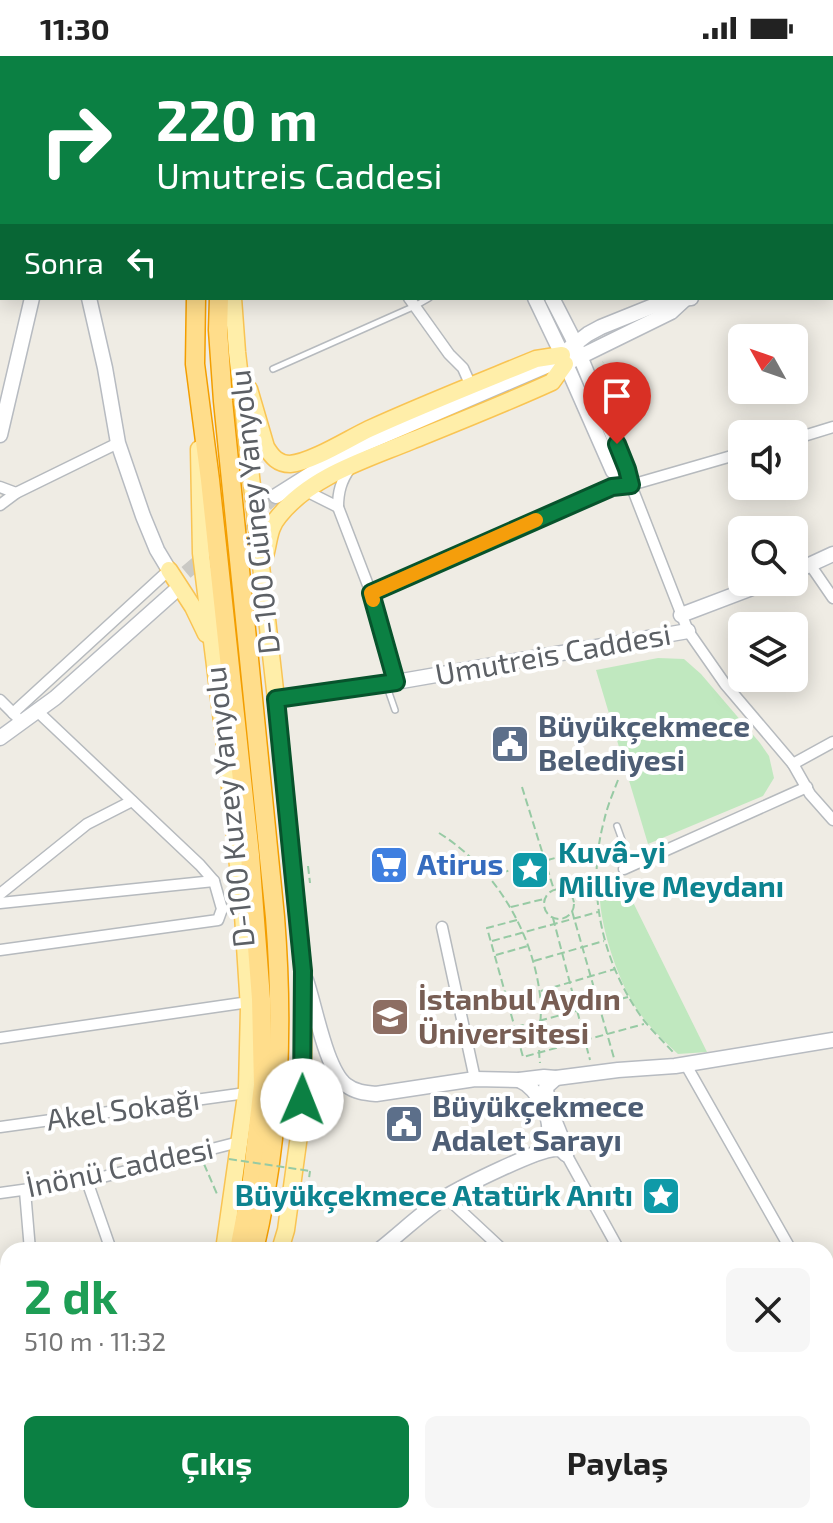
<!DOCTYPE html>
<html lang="tr">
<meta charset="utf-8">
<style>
body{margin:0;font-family:"Exo 2",sans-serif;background:#f6f6f6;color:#222;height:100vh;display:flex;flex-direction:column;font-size:30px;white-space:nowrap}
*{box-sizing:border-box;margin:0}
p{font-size:26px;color:#767676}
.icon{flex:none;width:44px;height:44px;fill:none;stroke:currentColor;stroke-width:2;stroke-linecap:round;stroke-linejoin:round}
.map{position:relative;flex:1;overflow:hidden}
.panel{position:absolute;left:0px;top:1186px;width:834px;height:282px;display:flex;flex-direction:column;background:#fff;border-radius:24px 24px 0 0;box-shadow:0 4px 20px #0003}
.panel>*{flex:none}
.banner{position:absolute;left:0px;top:0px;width:834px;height:244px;box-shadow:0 4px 20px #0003;background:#0b8043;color:#fff;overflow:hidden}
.needle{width:52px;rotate:310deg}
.controls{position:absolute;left:728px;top:268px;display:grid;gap:16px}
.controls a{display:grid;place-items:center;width:80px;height:80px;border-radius:12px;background:#fff;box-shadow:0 4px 20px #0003;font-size:40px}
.pin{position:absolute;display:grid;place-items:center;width:68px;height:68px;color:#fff;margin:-82px -34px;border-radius:50% 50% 50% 0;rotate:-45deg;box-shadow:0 0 8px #0007}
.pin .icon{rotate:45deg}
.me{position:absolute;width:88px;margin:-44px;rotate:1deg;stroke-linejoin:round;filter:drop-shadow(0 0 6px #0008)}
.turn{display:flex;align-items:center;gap:28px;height:168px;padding:0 24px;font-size:36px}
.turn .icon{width:104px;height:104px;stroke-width:2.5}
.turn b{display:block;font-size:56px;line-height:68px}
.then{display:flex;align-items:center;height:76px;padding:0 24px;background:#0003;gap:16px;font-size:30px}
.round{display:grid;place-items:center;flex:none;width:84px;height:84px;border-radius:12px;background:#f6f6f6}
.overview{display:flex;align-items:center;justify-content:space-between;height:136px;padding:0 24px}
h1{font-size:48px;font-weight:700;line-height:60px;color:#1e9e55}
.button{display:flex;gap:16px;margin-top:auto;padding:16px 24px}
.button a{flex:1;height:92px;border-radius:12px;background:#0b8043;color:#fff;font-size:32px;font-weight:700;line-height:92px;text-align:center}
.button a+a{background:#f6f6f6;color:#222}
.status{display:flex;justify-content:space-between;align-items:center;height:56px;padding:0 40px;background:#fff;direction:ltr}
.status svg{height:22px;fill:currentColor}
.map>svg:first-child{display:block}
.green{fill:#c0e8bf}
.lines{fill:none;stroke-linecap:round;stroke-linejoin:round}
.secondary-tunnel{stroke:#cac9c4;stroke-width:14;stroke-dasharray:14 7;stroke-linecap:butt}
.lane-casing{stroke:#b6babe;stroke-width:8}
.street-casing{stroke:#b6babe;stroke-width:13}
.secondary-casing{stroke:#b7bbc1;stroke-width:17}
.primary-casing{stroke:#f9c453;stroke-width:19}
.highway-casing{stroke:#f39e00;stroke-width:21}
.path{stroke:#97caa4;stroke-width:2;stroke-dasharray:8 4;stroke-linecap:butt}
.lane{stroke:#fff;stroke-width:5}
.street{stroke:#fff;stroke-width:10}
.secondary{stroke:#fff;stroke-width:14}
.primary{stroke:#ffeea9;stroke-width:16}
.highway{stroke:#ffdd8b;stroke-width:18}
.path-bridge{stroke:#97caa4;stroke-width:2;stroke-dasharray:8 4;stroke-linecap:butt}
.route-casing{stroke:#07532c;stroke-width:20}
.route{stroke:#0b8043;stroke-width:14}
.slow{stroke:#f59e0b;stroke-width:14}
.labels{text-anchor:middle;stroke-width:8;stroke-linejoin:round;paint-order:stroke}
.street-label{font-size:30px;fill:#5c6065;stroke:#fff}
.service-label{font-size:30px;font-weight:bold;fill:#4e5e75;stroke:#fff;text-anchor:start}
.culture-label{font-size:30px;font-weight:bold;fill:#0d838f;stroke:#fff;text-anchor:start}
.shop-label{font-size:30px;font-weight:bold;fill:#366cbe;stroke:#fff;text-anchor:start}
.education-label{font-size:30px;font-weight:bold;fill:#785e54;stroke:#fff;text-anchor:start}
</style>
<div class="status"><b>11:30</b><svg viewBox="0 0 49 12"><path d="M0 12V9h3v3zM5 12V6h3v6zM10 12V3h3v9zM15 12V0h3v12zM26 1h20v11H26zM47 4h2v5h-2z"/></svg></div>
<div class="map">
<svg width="833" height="1467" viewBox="0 0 833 1467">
<rect width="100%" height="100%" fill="#efece4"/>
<g class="green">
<path d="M658 602 684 603 701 618 760 687 769 700 774 722 763 740 648 788 596 614Z"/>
<path d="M622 824 626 832 707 996 678 998C664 985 650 972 639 956 619 929 597 864 600 831Z"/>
</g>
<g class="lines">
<path class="secondary-tunnel" d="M170 530 276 440"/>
<g class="lane-casing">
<g id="lane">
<path d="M273 313 415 250 429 242"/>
<path d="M386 628 395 654"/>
<path d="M617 770 631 809"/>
<path d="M826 1436 833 1440"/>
</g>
</g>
<g class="street-casing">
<g id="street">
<path d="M26 0 29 2"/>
<path d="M592 0 593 2"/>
<path d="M744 0 745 2"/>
<path d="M161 2 162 0"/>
<path d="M448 2 450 0"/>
<path d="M409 242 449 298 463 312 471 330"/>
<path d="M794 383 833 371"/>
<path d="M350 412C341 425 338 436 338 451L371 537 396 626"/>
<path d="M631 429 688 575 725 628 793 708 810 738 833 764"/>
<path d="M0 431 16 437"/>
<path d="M306 435 338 451"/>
<path d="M0 449 16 437 118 387"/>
<path d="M811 510 833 542"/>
<path d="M371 537 612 431 631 429 742 397"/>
<path d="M0 644 16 660"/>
<path d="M13 657 169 514"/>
<path d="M793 708 833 686"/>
<path d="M624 813 807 731"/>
<path d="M0 838 87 768 132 745"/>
<path d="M0 847 214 825"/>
<path d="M442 871 475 1023"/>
<path d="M0 894 218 864 222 853 214 825 200 809 36 654"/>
<path d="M0 982 249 946"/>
<path d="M686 1009 791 1194"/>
<path d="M0 1071 246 1037"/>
<path d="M566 1098 619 1194"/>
<path d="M87 1125 111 1194"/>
<path d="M25 1135 30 1194"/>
<path d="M0 1137 87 1125 239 1086"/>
<path d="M446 1141 503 1194"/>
<path d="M0 1222H8"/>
<path d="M826 1254 833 1266"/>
<path d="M0 1343 8 1341"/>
<path d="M826 1412 833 1407"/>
<path d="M35 1467 45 1460"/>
<path d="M608 1467 617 1460"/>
<path d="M765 1467 773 1460"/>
</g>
</g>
<g class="secondary-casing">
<g id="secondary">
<path d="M43 2 45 0"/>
<path d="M65 2 66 0"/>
<path d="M0 69 2 66"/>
<path d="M0 98 2 93"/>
<path d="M0 121H2"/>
<path d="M0 175 2 178"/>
<path d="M832 197H833"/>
<path d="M89 242 105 312 118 387 143 460 157 494 169 514"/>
<path d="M535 242 558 290 613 415 631 429"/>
<path d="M552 242 572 281 627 413 631 429"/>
<path d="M555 313 671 256 684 244"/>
<path d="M0 379 32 242"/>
<path d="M276 440 333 404 362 389 546 310 588 278 601 271 668 244 691 242"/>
<path d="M794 516 833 498"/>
<path d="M681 559 768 526"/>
<path d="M276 643 396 626 688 575"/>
<path d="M0 682 55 642 175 535"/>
<path d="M306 924C315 950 326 1014 346 1029 355 1036 365 1037 376 1038L475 1023 519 1024 544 1021 556 1022 618 1014 675 1010 833 984"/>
<path d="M556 1022 546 1031C546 1055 562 1075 566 1098"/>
<path d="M519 1024C538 1032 555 1065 547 1084 544 1091 539 1094 534 1098"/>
<path d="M379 1194C401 1177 423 1155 447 1140 466 1129 536 1094 555 1093 562 1093 561 1094 566 1098"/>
</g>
</g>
<g class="primary-casing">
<g id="primary">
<path d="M233 242 237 296 276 643 303 915V1023L301 1065 286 1174 280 1194"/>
<path d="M249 333 266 391C272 401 278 408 290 408 312 406 348 383 369 373 424 348 480 326 536 303L562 299"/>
<path d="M199 393 201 497 229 722 243 859 249 952 247 1032 224 1194"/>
<path d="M265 500C269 486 269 471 279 460 311 420 365 404 411 385 458 366 506 347 552 326L565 308"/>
<path d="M169 514 193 551 206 578"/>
<path d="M186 1467 190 1460"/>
</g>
</g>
<g class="highway-casing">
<g id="highway">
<path d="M225 2 226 0"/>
<path d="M250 2V0"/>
<path d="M196 242 195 308 210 424 250 799 261 943 263 1029 251 1132 239 1194"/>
<path d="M219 242 218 274 223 345 275 861C284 973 280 1084 254 1194"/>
<path d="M135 1467 138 1460"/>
<path d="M161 1467 164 1460"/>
</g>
</g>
<g class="path">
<path d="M603 318 602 308 603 306"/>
<path d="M618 724C613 737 607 751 604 765 586 831 601 903 640 959 649 972 662 984 673 996"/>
<path d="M522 731 554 834"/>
<path d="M439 777C495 812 532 875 540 939 543 962 537 984 540 1007"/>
<path d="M308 810 310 827"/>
<path d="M489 820 599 790"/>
<circle cx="559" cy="848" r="15"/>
<path d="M570 836 595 828"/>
<path d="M511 851 544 843"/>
<path d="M572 855 614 1002"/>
<path d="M553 862 590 1004"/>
<path d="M517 864 487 872 523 1001 644 968"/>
<path d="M492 885 598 856"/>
<path d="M496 899 528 890"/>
<path d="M534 905 604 885"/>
<path d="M541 935 615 913"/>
<path d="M512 957 541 950"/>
<path d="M516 971 628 941"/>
<path d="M520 985 540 980"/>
<path d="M204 1108 217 1138"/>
<path d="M306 1145 310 1115"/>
</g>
<use href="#lane" class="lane"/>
<use href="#street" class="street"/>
<use href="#secondary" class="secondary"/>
<use href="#primary" class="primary"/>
<use href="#highway" class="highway"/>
<path class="path-bridge" d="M229 1103 310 1115"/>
</g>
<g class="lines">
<g class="route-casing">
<path id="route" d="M302 1044 303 915 276 643 396 626 371 537 612 431 631 429 627 413 617 388"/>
</g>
<use href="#route" class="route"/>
<path class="slow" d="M373 544 371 537 536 464"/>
</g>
<defs>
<g id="civic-square" transform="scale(2)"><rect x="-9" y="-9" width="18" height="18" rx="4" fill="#5c6f8a" stroke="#fff"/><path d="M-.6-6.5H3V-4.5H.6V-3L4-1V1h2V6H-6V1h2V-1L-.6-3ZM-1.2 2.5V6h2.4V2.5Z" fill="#fff"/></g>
<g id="supermarket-square" transform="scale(2)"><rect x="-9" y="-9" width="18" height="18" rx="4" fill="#3f7fe0" stroke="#fff"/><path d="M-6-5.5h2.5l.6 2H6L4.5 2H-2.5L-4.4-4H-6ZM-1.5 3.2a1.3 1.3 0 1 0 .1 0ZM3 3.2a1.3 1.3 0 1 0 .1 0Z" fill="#fff"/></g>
<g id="sight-square" transform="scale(2)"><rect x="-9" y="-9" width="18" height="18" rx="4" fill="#0f9aa8" stroke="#fff"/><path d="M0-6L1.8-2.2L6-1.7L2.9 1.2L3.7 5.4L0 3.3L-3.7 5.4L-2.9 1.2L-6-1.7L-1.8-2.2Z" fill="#fff"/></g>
<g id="university-square" transform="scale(2)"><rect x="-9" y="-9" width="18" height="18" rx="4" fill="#8d6e63" stroke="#fff"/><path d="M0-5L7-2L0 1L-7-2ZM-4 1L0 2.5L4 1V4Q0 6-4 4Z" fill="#fff"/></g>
</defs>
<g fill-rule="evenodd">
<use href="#civic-square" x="510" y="688"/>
<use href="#supermarket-square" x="389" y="809"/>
<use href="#sight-square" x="530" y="814"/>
<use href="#university-square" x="390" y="961"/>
<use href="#civic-square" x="404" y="1068"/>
<use href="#sight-square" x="661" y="1140"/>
</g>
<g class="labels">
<g class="street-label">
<text transform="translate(255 456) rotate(-96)" y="10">D-100 Güney Yanyolu</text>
<text transform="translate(553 599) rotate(-10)" y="10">Umutreis Caddesi</text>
<text transform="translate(230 751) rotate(-96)" y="10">D-100 Kuzey Yanyolu</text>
<text transform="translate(123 1054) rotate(-8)" y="10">Akel Sokağı</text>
<text transform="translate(120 1112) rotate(-12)" y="10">İnönü Caddesi</text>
</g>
<g class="service-label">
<text x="538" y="681">Büyükçekmece<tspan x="538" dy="34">Belediyesi</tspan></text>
<text x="432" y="1061">Büyükçekmece<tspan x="432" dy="34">Adalet Sarayı</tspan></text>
</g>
<g class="culture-label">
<text x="558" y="807">Kuvâ-yi<tspan x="558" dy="34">Milliye Meydanı</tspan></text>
<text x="633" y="1150" text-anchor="end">Büyükçekmece Atatürk Anıtı</text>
</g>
<g class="shop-label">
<text x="417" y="819">Atirus</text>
</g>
<g class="education-label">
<text x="418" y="954">İstanbul Aydın<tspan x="418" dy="34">Üniversitesi</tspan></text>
</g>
</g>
</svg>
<div class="controls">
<a><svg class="needle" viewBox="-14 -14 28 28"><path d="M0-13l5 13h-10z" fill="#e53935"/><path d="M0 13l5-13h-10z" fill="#767676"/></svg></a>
<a><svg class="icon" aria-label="sound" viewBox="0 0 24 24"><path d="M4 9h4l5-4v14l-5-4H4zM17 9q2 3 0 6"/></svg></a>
<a><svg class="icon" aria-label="search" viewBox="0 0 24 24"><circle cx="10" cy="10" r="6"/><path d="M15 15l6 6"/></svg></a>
<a><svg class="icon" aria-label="layers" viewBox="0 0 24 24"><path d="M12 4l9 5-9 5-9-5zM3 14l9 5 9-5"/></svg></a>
</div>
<div class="pin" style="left:617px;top:388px;background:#d93025"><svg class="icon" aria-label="arrive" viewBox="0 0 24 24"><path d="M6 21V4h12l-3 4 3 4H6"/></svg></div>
<svg class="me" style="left:302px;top:1044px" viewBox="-20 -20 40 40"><circle r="19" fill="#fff"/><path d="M0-13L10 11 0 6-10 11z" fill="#0b8043"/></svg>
<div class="banner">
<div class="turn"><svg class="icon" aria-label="right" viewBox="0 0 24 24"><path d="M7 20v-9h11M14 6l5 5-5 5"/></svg><div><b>220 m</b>Umutreis Caddesi</div></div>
<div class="then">Sonra<svg class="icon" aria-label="left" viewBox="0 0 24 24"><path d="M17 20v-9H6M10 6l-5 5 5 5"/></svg></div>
</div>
<section class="panel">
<div class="overview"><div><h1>2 dk</h1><p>510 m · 11:32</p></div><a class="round"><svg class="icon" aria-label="close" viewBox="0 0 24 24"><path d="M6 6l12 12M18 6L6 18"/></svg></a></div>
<div class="button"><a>Çıkış</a><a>Paylaş</a></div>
</section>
</div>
